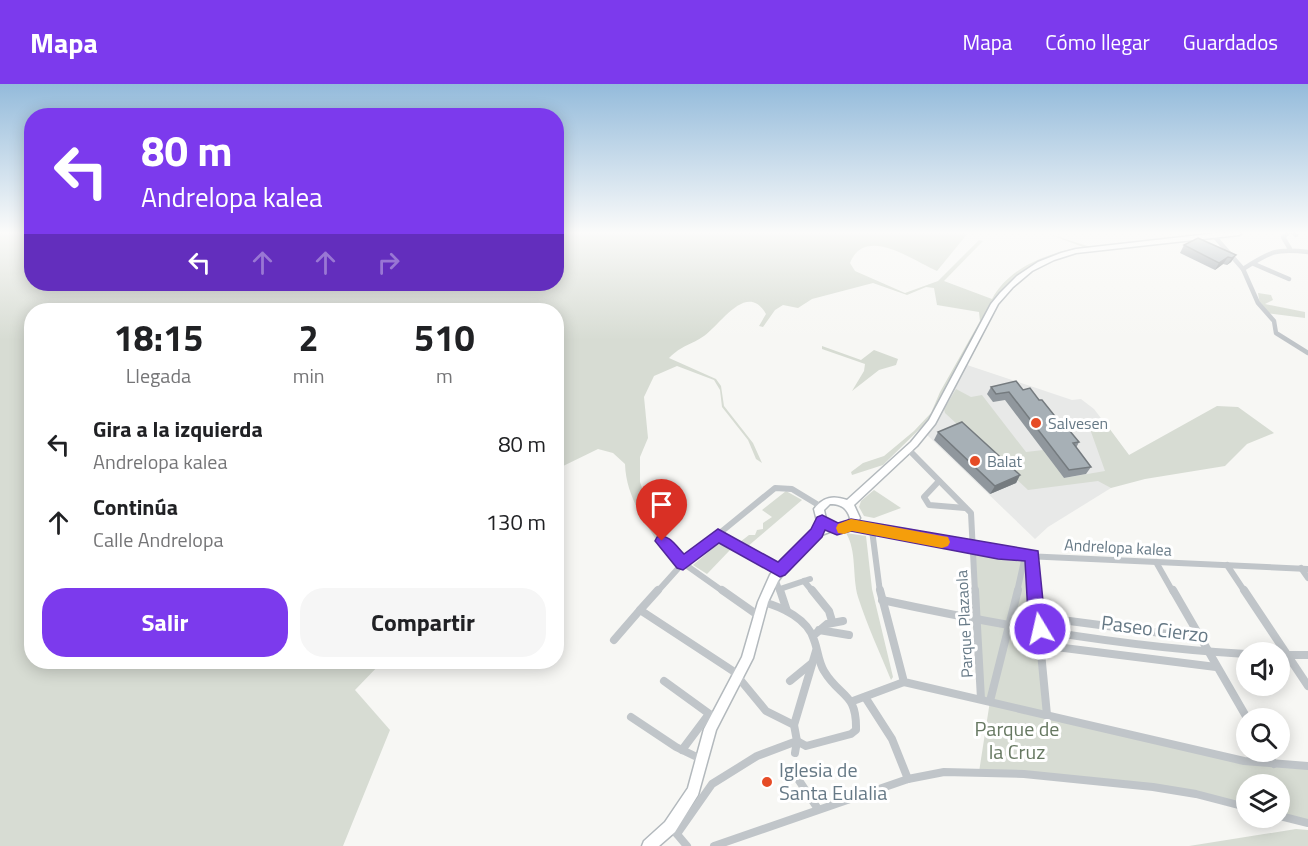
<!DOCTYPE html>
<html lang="es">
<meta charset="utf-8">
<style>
body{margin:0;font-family:"Titillium Web",sans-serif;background:#f6f6f6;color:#202124;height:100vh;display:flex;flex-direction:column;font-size:22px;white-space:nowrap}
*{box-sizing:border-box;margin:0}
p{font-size:20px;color:#757577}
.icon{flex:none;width:33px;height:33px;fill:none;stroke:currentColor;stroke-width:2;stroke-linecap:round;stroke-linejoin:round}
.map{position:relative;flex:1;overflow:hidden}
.drawer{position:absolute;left:24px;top:219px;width:540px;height:366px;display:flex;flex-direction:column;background:#fff;border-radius:24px;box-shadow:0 3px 15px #0003}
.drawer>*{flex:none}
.banner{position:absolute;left:24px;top:24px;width:540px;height:183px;border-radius:24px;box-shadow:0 3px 15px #0003;background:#7c3aed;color:#fff;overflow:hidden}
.tools{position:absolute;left:1236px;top:558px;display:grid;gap:12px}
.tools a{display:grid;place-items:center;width:54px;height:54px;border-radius:50%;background:#fff;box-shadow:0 3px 15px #0003;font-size:30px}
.pin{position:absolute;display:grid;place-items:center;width:51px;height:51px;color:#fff;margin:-62px -26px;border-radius:50% 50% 50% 0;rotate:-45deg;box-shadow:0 0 6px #0007}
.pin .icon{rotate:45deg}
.me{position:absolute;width:66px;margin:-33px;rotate:351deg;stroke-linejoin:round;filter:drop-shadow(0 0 4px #0008)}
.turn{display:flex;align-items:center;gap:21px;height:126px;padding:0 18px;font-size:27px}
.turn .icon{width:78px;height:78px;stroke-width:2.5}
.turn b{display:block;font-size:42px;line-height:51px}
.lanes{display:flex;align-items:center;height:57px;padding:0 18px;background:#0003;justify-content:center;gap:30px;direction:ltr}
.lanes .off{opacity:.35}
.eta{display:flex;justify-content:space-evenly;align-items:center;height:102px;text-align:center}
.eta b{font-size:36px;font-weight:700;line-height:42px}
.cta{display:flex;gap:12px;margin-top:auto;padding:12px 18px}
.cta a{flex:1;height:69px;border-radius:24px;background:#7c3aed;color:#fff;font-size:24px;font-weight:700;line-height:69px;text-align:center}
.cta a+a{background:#f6f6f6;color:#202124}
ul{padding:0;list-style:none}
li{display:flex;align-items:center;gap:18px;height:78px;padding:0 18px}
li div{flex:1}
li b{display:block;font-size:22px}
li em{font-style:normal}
header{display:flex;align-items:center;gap:36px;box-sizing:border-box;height:84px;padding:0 30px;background:#7c3aed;color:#fff}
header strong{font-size:28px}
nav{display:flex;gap:33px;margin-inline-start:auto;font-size:21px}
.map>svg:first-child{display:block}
.built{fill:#e8e9e8}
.green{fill:#d7dcd3}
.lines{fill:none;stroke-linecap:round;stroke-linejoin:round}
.secondary-casing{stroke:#b3b9bd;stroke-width:3}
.street-far2{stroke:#c0c5c9;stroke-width:4.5}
.street-far1{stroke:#c0c5c9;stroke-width:6}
.street{stroke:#c0c5c9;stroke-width:8}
.secondary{fill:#fff;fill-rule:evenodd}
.wall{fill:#90979d}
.shaded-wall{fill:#757b7f}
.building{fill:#a7b0b6;stroke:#757b7f;stroke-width:1.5}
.route{fill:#7c3aed;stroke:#51269a;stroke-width:1.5}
.slow{fill:#f59e0b}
.poi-dot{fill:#e64c26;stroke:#fff;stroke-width:2}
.labels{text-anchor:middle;stroke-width:6;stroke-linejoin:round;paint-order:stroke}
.poi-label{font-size:16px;fill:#667986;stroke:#fff;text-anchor:start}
.street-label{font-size:16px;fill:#667986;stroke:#fff}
.near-street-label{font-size:20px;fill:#667986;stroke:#fff}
.near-park-label{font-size:20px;fill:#667861;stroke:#fff}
.near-poi-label{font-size:20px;fill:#667986;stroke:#fff;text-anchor:start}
</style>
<header>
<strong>Mapa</strong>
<nav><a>Mapa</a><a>Cómo llegar</a><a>Guardados</a></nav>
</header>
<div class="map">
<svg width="1308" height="762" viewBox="0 0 1308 762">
<rect width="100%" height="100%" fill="#f7f7f4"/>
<path class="built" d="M964 280 1072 316 1081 315 1094 325 1129 371 1111 404 1048 443 1035 455 924 348Z"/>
<g class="green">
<path d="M0 149H31L32 200H556L557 149H968L937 187C912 176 865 141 850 179L855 187 905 209 938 197 979 156 983 157 944 197 992 215C1009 183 1050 168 1083 163L1046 149 1097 165 1071 170 1040 180 1028 187 997 217 940 325 883 381 852 391 851 388 863 379 884 372 914 347 931 329 940 308 980 237 979 228 937 221 934 204 926 203 907 211 873 199 812 215 798 224 783 221 775 226 763 243 759 242 766 230C747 197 721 240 704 252 691 261 682 261 669 274L716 295 721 302 724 322 753 359 762 379 756 375 748 356 722 323 720 306 714 296 677 282 654 292 644 313 648 354 640 373V398L648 421 661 449 655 454C640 430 626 409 625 380L613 369 598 365 557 385 556 226H32V578H382L355 606 390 646 343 762H0Z"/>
<path d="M1258 209 1271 211 1273 216 1265 220 1305 228V234L1266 229 1260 221Z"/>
<path d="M822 262 861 276 874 266 898 275 896 281 879 286 852 307 864 287 865 280 822 265Z"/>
<path d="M956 305 971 313 982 311 1026 368 1043 366 1064 394 1105 387 1090 345 1092 343 1106 340 1129 371 1217 322 1238 323 1274 349 1247 360 1225 382 1145 395 1111 404 1098 397 1028 406 945 329 944 325Z"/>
<path d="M874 406 901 424 874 434 864 432 859 423 861 417Z"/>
<path d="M786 407 802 416 747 463 740 458 749 451H755L757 446 763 445V439L772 433 762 426Z"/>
<path d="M846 449 866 452 872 505 893 593 891 596C880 569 867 541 858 513 852 492 857 467 846 449Z"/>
<path d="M719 459 730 466 707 490 693 481Z"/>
<path d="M974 464 1032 472 1047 631 1244 677 1308 682V739L1280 732V700H1246V723L1196 710 979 688 990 617 981 615Z"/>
<path d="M1296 745 1308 746V762H1189Z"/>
</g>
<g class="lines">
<g class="secondary-casing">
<path id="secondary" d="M1218 149H1242L1239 151 1076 169 1054 176 1032 187 1013 203 998 220 935 340 917 362 854 421 860 434 854 444 837 449 832 447 819 452 790 481 778 497 768 518 753 574 716 646 698 711 675 748 659 762H642L644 757 665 738 688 704 704 645 742 573 758 518 770 491 782 475 813 446 823 442 817 437 814 425C823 413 833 411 847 416L911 358 929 336 991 220 1000 209 1017 192 1038 178 1061 169 1076 165ZM830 420C841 420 847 424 850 434L848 438 838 441 826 435 824 426Z"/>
</g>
<g class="street-far2">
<path d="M1215 149V153L1243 185 1258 219 1274 237 1276 249 1308 269"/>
<path d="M1288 149 1283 153 1290 165"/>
<path d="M1293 149 1296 151"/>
<path d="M1254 180 1289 195"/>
<path d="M1243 185C1270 168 1275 164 1308 168"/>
</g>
<g class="street-far1">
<path d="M908 365 971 429 975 508"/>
<path d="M939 397 924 413 929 421 965 424"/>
<path d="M851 441 1025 472 1308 485"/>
<path d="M872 446 880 508"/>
<path d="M719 451 780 487"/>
<path d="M662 457 683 479 724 508"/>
<path d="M1032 472 1035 508"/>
<path d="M1156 478 1173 508"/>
<path d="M1227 481 1245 508"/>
<path d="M1301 484 1308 494"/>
<path d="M775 494 780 508"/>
<path d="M804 497 813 508"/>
<path d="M780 505 810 495"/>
<path d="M657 508 683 479 775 404 792 405 820 422"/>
<path d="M1017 508 1025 472"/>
</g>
<g class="street">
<path d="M658 506 640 526 733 587 766 627 794 641 797 657 757 672 712 700 677 750"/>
<path d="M722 506 759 532"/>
<path d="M780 506 787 527"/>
<path d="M812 506 829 527 832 537"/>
<path d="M880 506 904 598 1244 677 1308 682"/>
<path d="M975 506 981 615"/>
<path d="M1035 506 1047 631"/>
<path d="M1173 506 1247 634"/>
<path d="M1244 506 1308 602"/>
<path d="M882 516C1002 542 1123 563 1246 570"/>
<path d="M763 518C782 523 808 535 814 556 818 566 818 577 824 587 840 614 857 608 856 646L851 650 806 662 797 657 795 669"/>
<path d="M1039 533 1199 554"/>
<path d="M819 546 849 551"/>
<path d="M814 551 827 540 843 537"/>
<path d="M614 556 640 526"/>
<path d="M1040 561 1216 583"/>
<path d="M1280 571H1308"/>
<path d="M664 597 715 634"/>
<path d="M790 597 812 579"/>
<path d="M865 613 892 655 908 695"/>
<path d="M853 617 904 598"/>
<path d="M990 617 1018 506"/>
<path d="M631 633 676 663 701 675"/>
<path d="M794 641 816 567"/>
<path d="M682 666 709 630"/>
<path d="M1266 668 1274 680"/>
<path d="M798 695 818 725"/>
<path d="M1280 732 1308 739"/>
<path d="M676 749 687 762"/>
<path d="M714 762 908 695 944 688 1024 690 1153 703 1196 710 1246 723"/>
</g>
<use href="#secondary" class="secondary"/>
</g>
<g class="wall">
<path d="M1184 161 1236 171 1231 178 1227 181 1223 180 1215 186 1180 169Z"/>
<path d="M991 303 1023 306 1039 316 1066 346 1079 358 1076 364 1091 383 1086 390 1064 394 1005 316 993 318 987 310Z"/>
<path d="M938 348 1020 391 1016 399 990 410 934 356Z"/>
</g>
<g class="shaded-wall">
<path d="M1236 171 1231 178 1227 181 1232 174Z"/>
<path d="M1228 173 1223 180 1215 186 1219 179Z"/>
<path d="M1020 391 1016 399 990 410 995 402Z"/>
</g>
<g class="building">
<path d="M1198 154 1236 171 1232 174 1228 173 1219 179 1184 161Z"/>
<path d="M1016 297 1023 306 1030 304 1039 316H1042L1066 346H1069L1079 358 1073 359 1091 383 1069 386 1009 308 996 310 991 303Z"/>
<path d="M962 338 1020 391 995 402 938 348Z"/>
</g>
<linearGradient id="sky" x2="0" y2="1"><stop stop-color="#94bbdb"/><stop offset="0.58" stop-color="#fbfbfa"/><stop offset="1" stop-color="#fbfbfa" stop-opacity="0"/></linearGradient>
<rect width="1308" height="256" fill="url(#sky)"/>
<path class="route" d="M822 431 838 439 851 435 1038 467 1044 527C1048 534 1049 543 1045 550L1040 553 1034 550C1030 544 1031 537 1028 530L1025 477 998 475 851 447 837 451 825 446 822 453 785 491 780 493 719 459 683 486 677 484 655 457 657 453C669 449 676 462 684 470L718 445 778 478 811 445 817 433Z"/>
<path class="slow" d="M851 435 942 452 948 453 950 458 948 462 942 464 852 447 844 450 838 449 836 444 838 440Z"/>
<g class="poi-dot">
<circle cx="1036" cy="339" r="6"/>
<circle cx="975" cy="377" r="6"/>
<circle cx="767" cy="698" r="6"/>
</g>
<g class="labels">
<g class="poi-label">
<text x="1048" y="345">Salvesen</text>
<text x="987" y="383">Balat</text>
</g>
<g class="street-label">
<text transform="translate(1118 463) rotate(3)" y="6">Andrelopa kalea</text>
<text transform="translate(964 540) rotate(-93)" y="6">Parque Plazaola</text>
</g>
<g class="near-street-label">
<text transform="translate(1155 545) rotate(7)" y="7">Paseo Cierzo</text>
</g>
<g class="near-park-label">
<text x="1017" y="652">Parque de<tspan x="1017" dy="23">la Cruz</tspan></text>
</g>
<g class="near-poi-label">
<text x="779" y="693">Iglesia de<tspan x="779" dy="23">Santa Eulalia</tspan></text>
</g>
</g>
</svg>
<div class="tools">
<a><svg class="icon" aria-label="sound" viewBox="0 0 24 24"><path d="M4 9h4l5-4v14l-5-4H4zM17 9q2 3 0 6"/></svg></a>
<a><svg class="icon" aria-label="search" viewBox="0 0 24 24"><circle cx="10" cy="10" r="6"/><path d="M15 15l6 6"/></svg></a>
<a><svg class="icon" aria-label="layers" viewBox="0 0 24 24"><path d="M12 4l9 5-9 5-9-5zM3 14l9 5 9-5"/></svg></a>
</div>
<div class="pin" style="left:662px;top:457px;background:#d93025"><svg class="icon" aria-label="arrive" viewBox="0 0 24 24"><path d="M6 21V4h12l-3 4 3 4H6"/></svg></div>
<svg class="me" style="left:1040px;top:545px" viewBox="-20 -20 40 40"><circle r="17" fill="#7c3aed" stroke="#fff" stroke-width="3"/><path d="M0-11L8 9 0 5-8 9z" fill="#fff"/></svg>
<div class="banner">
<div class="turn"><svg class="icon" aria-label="left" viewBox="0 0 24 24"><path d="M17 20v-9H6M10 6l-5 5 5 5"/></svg><div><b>80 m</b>Andrelopa kalea</div></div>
<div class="lanes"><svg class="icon" aria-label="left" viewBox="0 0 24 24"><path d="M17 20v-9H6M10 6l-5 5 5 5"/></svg><svg class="icon off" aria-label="ahead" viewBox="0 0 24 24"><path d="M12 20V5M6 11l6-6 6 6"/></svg><svg class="icon off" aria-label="ahead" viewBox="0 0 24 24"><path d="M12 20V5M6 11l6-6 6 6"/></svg><svg class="icon off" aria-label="right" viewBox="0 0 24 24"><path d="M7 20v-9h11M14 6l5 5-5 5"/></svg></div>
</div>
<section class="drawer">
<div class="eta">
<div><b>18:15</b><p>Llegada</p></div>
<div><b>2</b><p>min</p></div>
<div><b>510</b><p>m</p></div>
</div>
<ul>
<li><svg class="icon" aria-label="left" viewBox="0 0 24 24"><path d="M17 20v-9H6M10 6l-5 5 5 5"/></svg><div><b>Gira a la izquierda</b><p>Andrelopa kalea</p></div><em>80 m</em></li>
<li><svg class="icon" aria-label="ahead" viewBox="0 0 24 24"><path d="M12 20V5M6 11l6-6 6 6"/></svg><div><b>Continúa</b><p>Calle Andrelopa</p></div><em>130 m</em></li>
</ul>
<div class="cta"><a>Salir</a><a>Compartir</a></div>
</section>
</div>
